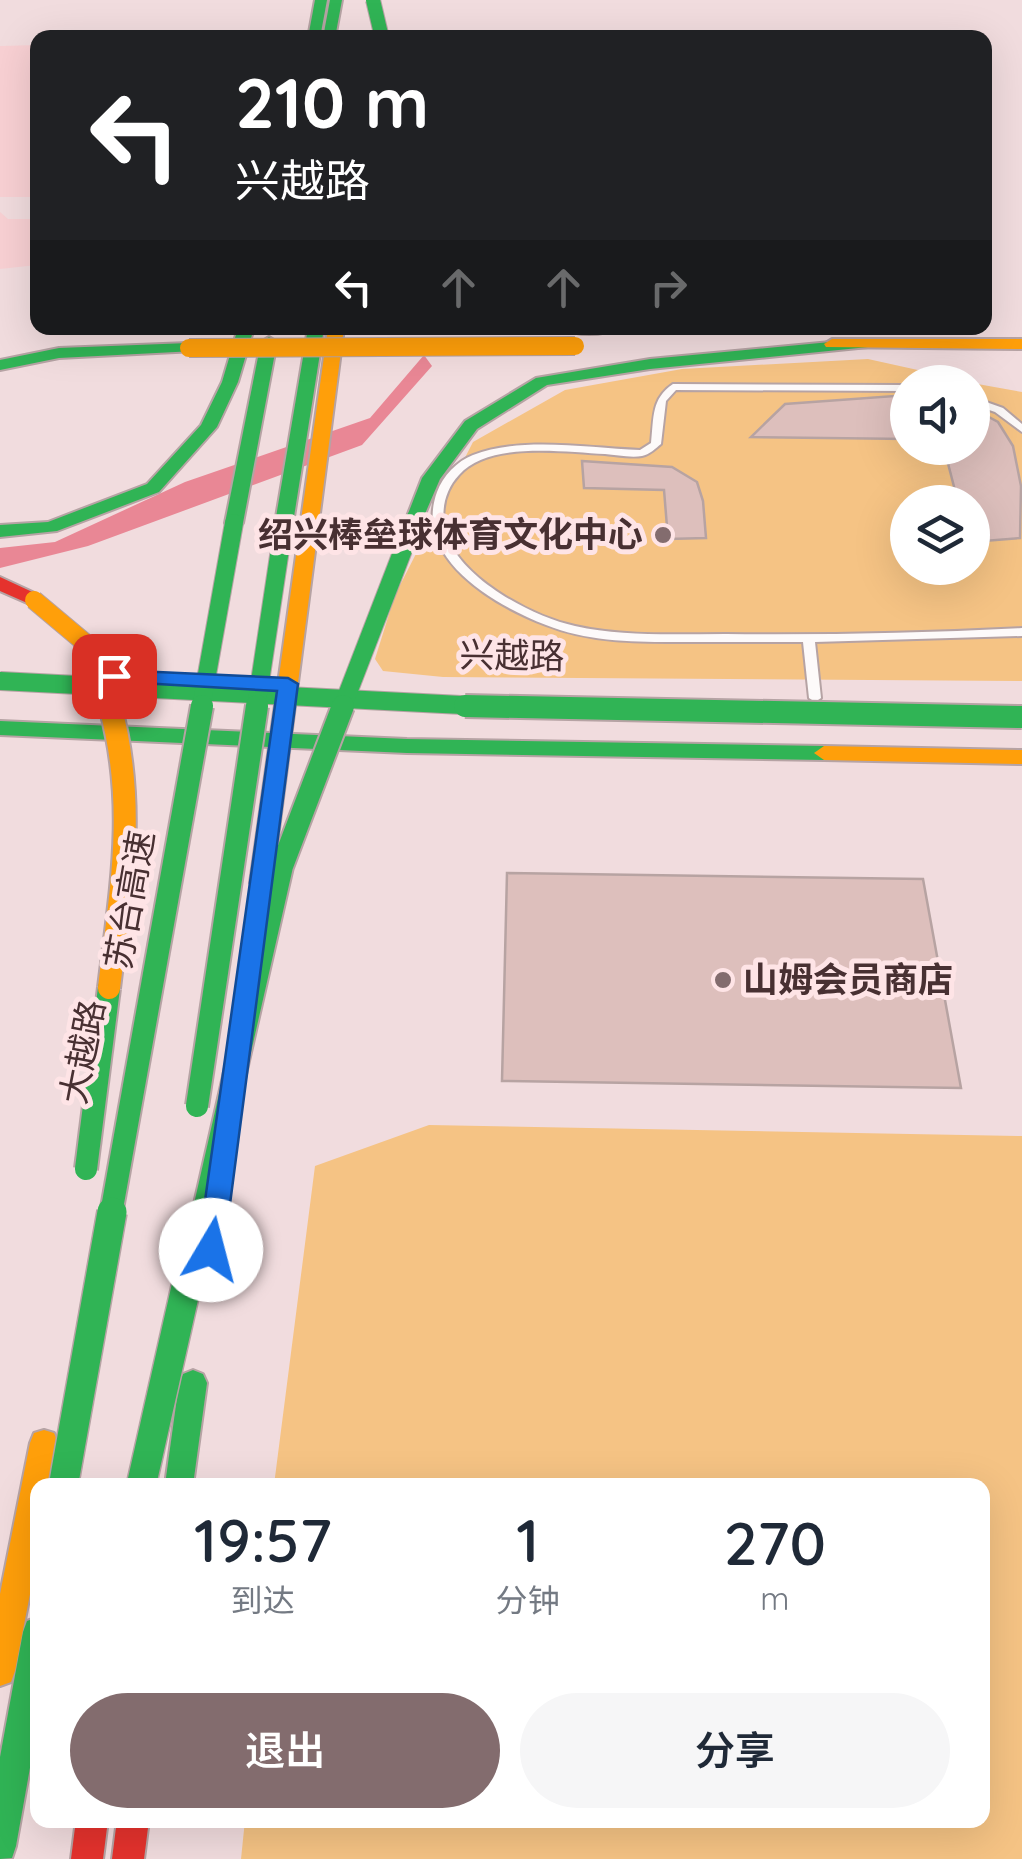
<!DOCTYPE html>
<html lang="zh">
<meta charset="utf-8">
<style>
body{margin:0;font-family:Quicksand,"Noto Sans SC",sans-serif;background:#f6f6f7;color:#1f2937;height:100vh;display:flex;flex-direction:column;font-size:38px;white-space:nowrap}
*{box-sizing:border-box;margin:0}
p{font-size:32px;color:#747a83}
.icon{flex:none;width:55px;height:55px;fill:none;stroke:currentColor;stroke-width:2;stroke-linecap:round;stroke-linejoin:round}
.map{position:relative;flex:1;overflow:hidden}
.drawer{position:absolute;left:30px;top:1478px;width:960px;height:350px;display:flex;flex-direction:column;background:#fff;border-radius:20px;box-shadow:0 10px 40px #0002}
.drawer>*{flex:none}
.banner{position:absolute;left:30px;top:30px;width:962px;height:305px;border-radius:20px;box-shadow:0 10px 40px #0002;background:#202124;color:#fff;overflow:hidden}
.fabs{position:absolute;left:890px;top:365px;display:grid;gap:20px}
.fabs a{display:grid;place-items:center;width:100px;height:100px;border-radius:50%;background:#fff;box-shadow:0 10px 40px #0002;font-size:50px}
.pin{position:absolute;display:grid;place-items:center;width:85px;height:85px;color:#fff;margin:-42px;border-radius:20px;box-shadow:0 5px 15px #0006}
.me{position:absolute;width:110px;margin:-55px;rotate:8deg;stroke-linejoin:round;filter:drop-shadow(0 0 8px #0008)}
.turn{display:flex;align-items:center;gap:35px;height:210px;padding:0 40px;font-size:45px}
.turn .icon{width:130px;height:130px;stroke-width:2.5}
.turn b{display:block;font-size:70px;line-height:85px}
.lanes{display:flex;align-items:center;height:95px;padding:0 40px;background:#0003;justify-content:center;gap:50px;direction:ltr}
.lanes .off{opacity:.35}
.eta{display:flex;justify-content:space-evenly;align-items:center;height:170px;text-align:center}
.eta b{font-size:60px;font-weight:600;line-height:70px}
.action{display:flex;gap:20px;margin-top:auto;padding:20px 40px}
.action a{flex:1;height:115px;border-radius:60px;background:#836c6e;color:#fff;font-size:40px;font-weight:600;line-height:115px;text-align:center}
.action a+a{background:#f6f6f7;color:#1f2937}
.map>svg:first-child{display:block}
.built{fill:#f8d0d3}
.green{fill:#f5c384;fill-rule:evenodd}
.water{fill:#e98795}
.building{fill:#ddbfbc;stroke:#b7a3a2;stroke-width:2.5}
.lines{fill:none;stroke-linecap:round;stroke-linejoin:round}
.lane-casing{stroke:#b6a3a4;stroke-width:4}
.fast-casing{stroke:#b6a3a4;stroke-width:4}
.slow-casing{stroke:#b6a3a4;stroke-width:4}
.jam-casing{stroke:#b6a3a4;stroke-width:4}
.lane{fill:#fdfafa;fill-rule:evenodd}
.fast{fill:#30b455;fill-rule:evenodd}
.slow{fill:#ff9f0a;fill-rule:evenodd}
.jam{fill:#e5322d;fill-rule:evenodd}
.fast-bridge-far3-casing{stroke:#b6a3a4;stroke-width:16;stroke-linecap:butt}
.fast-bridge-far2-casing{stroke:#b6a3a4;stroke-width:20;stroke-linecap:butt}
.fast-bridge-far1-casing{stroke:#b6a3a4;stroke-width:26;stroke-linecap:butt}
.fast-bridge-casing{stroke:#b6a3a4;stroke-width:32;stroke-linecap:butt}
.slow-bridge-far1-casing{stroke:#b6a3a4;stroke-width:20;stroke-linecap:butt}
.slow-bridge-casing{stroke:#b6a3a4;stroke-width:26;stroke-linecap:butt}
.fast-bridge-far3{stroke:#30b455;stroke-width:14}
.fast-bridge-far2{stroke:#30b455;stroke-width:18}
.fast-bridge-far1{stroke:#30b455;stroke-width:22}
.fast-bridge{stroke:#30b455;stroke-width:29}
.slow-bridge-far1{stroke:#ff9f0a;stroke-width:18}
.slow-bridge{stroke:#ff9f0a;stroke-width:22}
.route{fill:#1a73e8;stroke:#114b97;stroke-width:2.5}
.poi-dot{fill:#836c6e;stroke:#fee4e6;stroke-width:4}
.labels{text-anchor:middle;stroke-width:10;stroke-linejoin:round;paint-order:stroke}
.poi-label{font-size:35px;font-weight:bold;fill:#483032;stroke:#fee4e6;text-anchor:end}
.street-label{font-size:35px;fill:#483032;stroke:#fee4e6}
</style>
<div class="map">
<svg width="1022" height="1859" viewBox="0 0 1022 1859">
<rect width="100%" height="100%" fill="#f1dcde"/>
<g class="built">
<path d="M37 45V197H0V46Z"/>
<path d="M0 212 8 219H37V265L0 269Z"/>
</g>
<g class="green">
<path d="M868 359 972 382H908V448H972V383L1022 392V681L443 677 383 671 375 659 395 595 473 442 565 390 682 369ZM908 502H972V568H908Z"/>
<path d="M429 1125 1022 1136V1859H241L245 1820H982V1485H274L315 1166Z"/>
</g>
<path class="water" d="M424 355 432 366 362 445 88 546 0 568V548L55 542 185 482 370 418Z"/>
<g class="building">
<path d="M908 395V439L751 437 785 404Z"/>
<path d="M972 408 998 422 1013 446 1021 486 1020 538 972 542V502H958L944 448H972Z"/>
<path d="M582 461 672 467 697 482 703 501 706 538 668 539 664 490 584 488Z"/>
<path d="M507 873 923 879 961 1088 502 1081Z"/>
</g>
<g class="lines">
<g class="lane-casing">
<g id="lane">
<path d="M673 384 908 385V391L676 390 666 401 661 444C656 448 649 455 642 456 631 458 616 455 605 454 563 452 489 441 459 475 441 494 439 522 451 545 471 583 533 617 575 626 624 637 676 634 726 634 825 635 923 633 1022 628V636L815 642 821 698 815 702 809 698 803 642C768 642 732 642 697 642 647 642 593 644 546 625 494 605 413 558 437 492 443 476 457 461 473 455 521 436 589 448 640 450L651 443C654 417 651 399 673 384Z"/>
<path d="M972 397 1003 408 1022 424V432L995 412 972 404Z"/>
</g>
</g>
<g class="fast-casing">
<g id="fast">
<path d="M315 0H327L320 38H308Z"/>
<path d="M330 0H342L335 38H323Z"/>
<path d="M238 328H254L238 382 217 427 159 492 57 531 0 537V525L48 522 147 484 201 425 222 382Z"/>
<path d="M308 328H324L293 523 284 529 275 523Z"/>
<path d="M269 337 277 342 243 523 234 529 225 523 261 342Z"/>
<path d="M862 339 870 344 868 347 650 369 547 385 477 429 440 479 421 523 415 525 406 519 422 478 465 421 536 378 650 359Z"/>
<path d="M189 343 197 348 195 351 59 358 0 370V360L59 348Z"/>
<path d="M0 721 407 739 824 746 834 753 824 760 407 753 0 735Z"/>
<path d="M193 1370 203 1374 207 1383 193 1485H165L179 1383 183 1374Z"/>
<path d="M38 1617V1723L16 1846 12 1858 0 1859V1757L23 1632 27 1621Z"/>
</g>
</g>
<g class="slow-casing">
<g id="slow">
<path d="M328 328H344L272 883 261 891 250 883Z"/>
<path d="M563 328H616C604 336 575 336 563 328Z"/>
<path d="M832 339H1022V349L826 347 824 344Z"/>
<path d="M824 746 1022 750V764L824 760 814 753Z"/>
<path d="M44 1430 54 1433 58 1443 50 1485H38V1553L15 1671 11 1682 0 1686V1594L30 1443 34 1433Z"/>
</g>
</g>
<g class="jam-casing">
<g id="jam">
<path d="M0 577 41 596 43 600 34 606 0 591Z"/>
<path d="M76 1820H108L103 1859H71Z"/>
<path d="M117 1820H149L144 1859H112Z"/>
</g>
</g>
<use href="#lane" class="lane"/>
<use href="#fast" class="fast"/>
<use href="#slow" class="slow"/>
<use href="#jam" class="jam"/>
<g class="fast-bridge-far3-casing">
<path id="fast-bridge-far3" d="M373 0 382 38"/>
</g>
<g class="fast-bridge-far2-casing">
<g id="fast-bridge-far2">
<path d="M0 681 519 708"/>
<path d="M201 708 234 523"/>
<path d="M256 708 284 523"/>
<path d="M342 708 415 519"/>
</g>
</g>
<g class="fast-bridge-far1-casing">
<g id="fast-bridge-far1">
<path d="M465 706 1022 717"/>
<path d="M197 1106 257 706"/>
<path d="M86 1169 109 988"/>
<path d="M111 1214 202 706"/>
<path d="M203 1214 282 866 343 706"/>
</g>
</g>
<g class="fast-bridge-casing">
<g id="fast-bridge">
<path d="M64 1482 112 1212"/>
<path d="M142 1482 203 1212"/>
</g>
</g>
<g class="slow-bridge-far1-casing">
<g id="slow-bridge-far1">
<path d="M189 348 575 346"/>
<path d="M34 600 96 652 111 708"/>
</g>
</g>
<g class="slow-bridge-casing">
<path id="slow-bridge" d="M109 988C121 888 137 805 110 706"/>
</g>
<use href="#fast-bridge-far3" class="fast-bridge-far3"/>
<use href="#fast-bridge-far2" class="fast-bridge-far2"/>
<use href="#fast-bridge-far1" class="fast-bridge-far1"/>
<use href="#fast-bridge" class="fast-bridge"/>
<use href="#slow-bridge-far1" class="slow-bridge-far1"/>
<use href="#slow-bridge" class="slow-bridge"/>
</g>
<path class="route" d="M114 670 288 678 298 684 224 1250 220 1259 211 1262 202 1259 198 1250 277 691 107 681V672Z"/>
<g class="poi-dot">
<circle cx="663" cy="535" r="10"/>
<circle cx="723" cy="980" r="10"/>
</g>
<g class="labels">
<g class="poi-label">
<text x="643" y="547">绍兴棒垒球体育文化中心</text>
<text x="743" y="992" text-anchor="start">山姆会员商店</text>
</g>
<g class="street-label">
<text transform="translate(512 656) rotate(1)" y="12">兴越路</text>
<text transform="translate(130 900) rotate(-80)" y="12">苏台高速</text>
<text transform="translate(83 1052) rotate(-79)" y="12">大越路</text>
</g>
</g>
</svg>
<div class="fabs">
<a><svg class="icon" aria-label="sound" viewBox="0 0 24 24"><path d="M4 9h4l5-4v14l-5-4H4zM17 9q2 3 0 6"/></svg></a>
<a><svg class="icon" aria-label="layers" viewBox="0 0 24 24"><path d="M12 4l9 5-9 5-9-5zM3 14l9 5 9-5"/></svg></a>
</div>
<div class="pin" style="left:114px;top:676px;background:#d93025"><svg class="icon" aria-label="arrive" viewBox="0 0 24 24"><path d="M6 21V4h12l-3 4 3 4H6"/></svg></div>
<svg class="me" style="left:211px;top:1250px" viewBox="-20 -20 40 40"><circle r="19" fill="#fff"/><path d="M0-13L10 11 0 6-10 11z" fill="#1a73e8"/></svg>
<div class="banner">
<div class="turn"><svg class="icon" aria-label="left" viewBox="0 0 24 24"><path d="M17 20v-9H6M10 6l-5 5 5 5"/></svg><div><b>210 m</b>兴越路</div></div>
<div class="lanes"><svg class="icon" aria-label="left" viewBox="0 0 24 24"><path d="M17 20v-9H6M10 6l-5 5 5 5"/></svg><svg class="icon off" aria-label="ahead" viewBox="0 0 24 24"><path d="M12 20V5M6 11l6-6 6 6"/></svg><svg class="icon off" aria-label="ahead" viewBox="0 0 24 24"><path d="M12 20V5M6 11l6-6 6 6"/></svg><svg class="icon off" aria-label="right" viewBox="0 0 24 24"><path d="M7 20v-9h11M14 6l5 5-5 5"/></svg></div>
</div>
<section class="drawer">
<div class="eta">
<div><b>19:57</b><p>到达</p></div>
<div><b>1</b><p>分钟</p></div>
<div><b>270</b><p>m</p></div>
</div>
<div class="action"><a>退出</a><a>分享</a></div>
</section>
</div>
